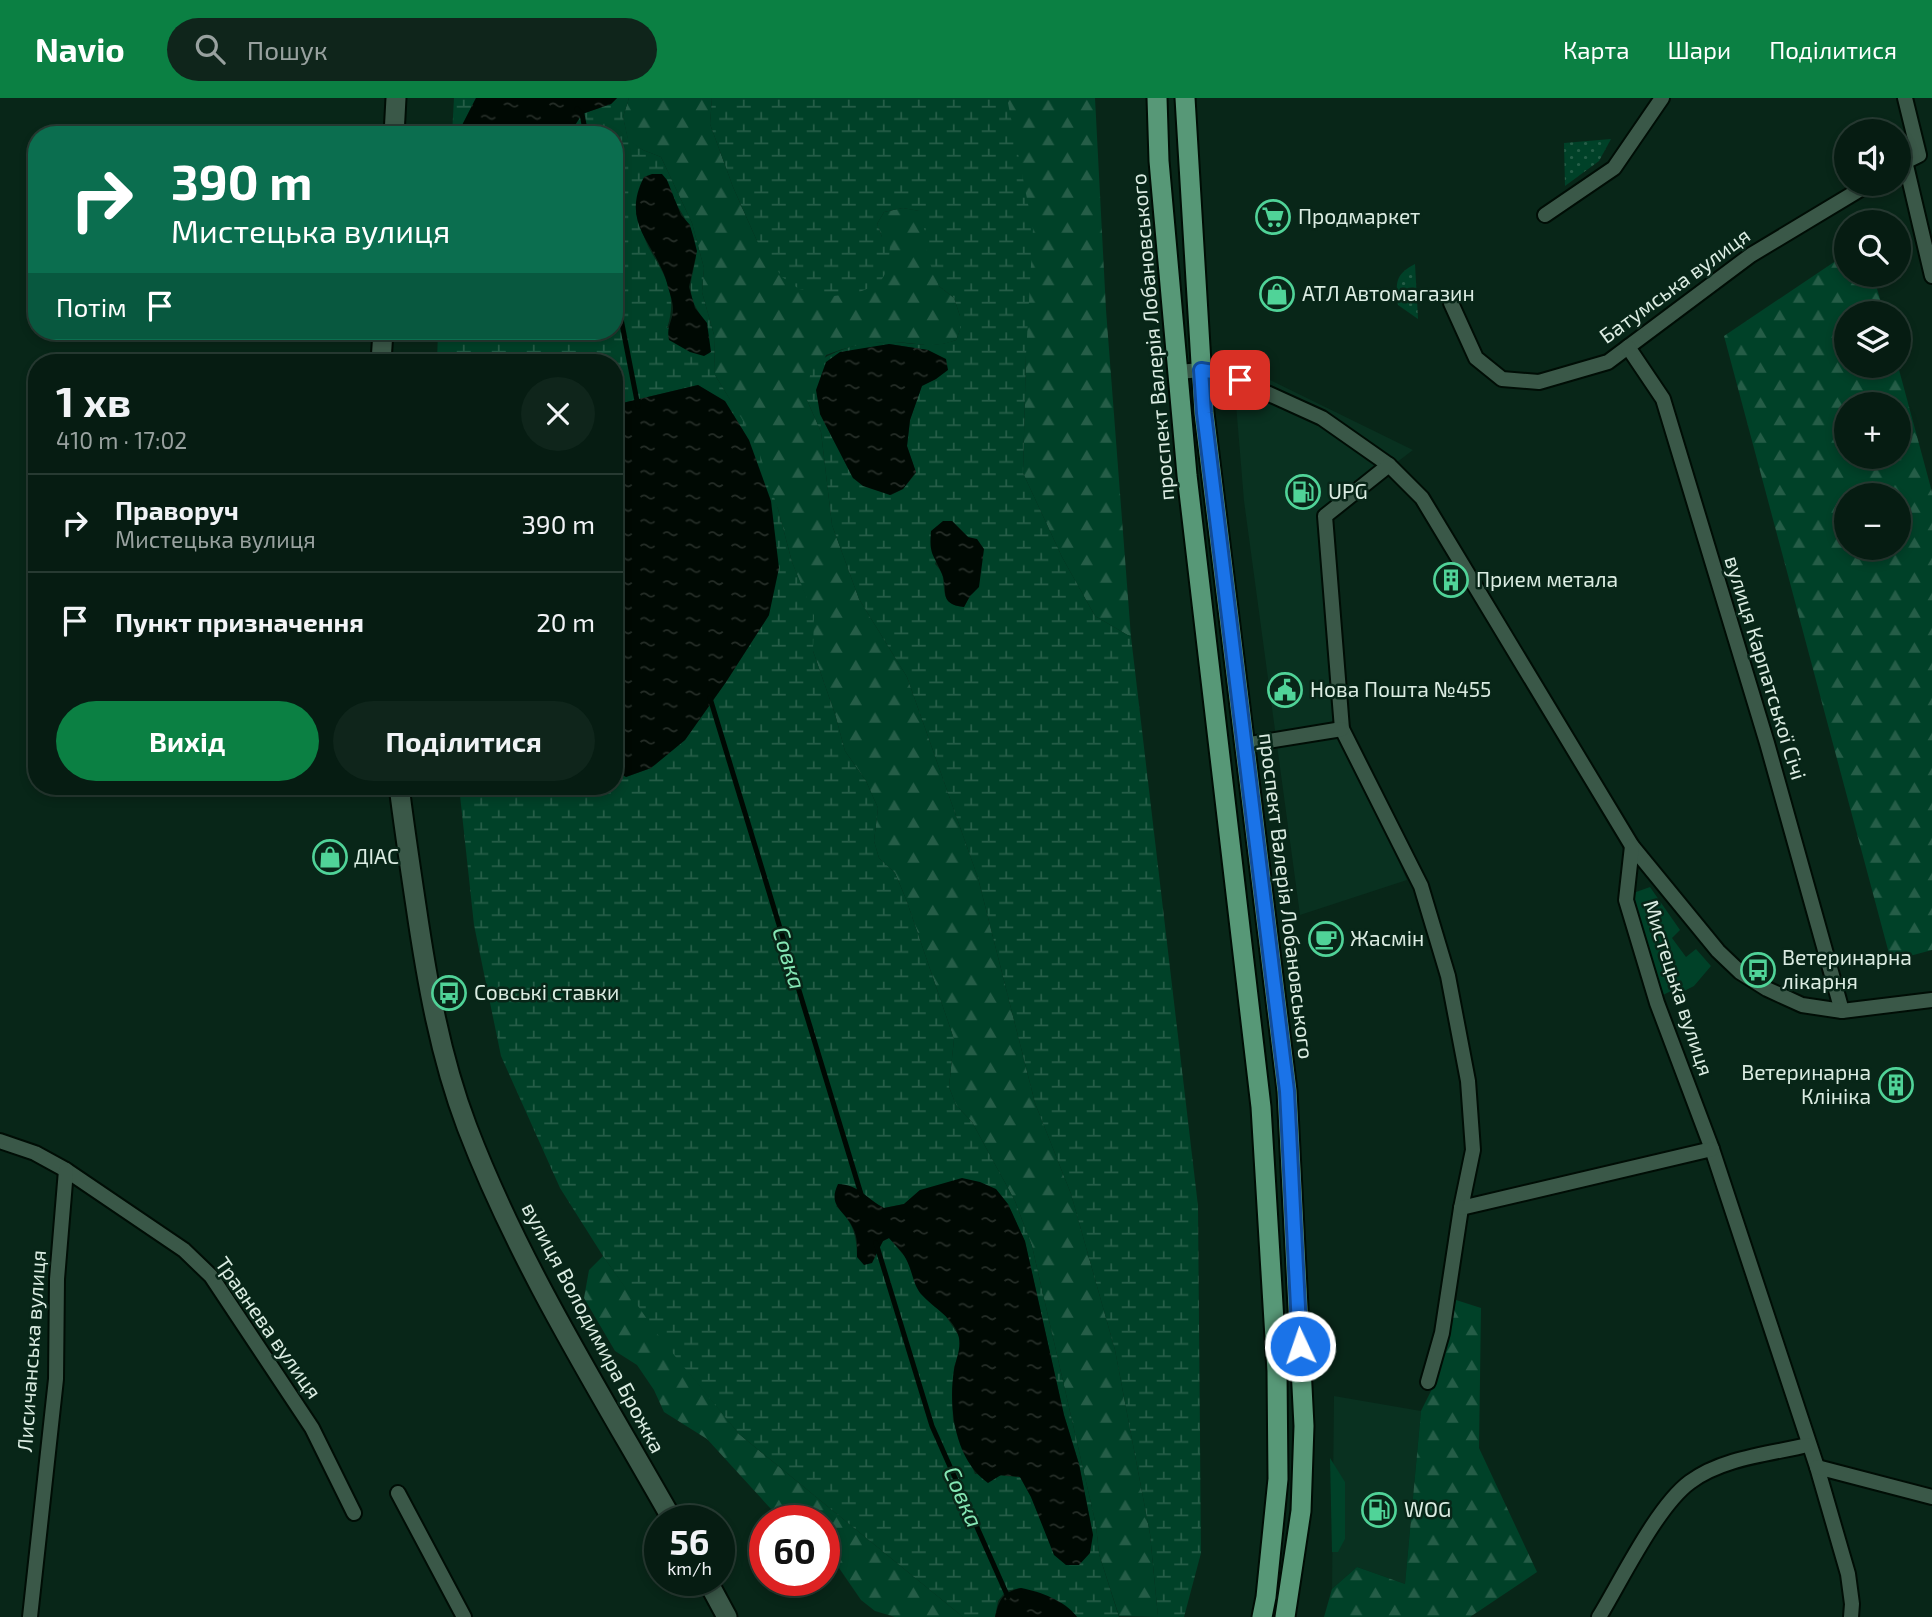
<!DOCTYPE html>
<html lang="uk">
<meta charset="utf-8">
<style>
body{margin:0;font-family:"Exo 2",sans-serif;background:#0f251b;color:#f1f3f6;height:100vh;display:flex;flex-direction:column;font-size:26px;white-space:nowrap}
*{box-sizing:border-box;margin:0}
p{font-size:23px;color:#98a19f}
.icon{flex:none;width:38px;height:38px;fill:none;stroke:currentColor;stroke-width:2;stroke-linecap:round;stroke-linejoin:round}
.map{position:relative;flex:1;overflow:hidden}
.details{position:absolute;left:28px;top:256px;width:595px;height:441px;display:flex;flex-direction:column;background:#061c12;border-radius:28px;box-shadow:0 4px 10px #0003,0 0 0 2px #273a32}
.details>*{flex:none}
.guide{position:absolute;left:28px;top:28px;width:595px;height:214px;border-radius:28px;box-shadow:0 4px 10px #0003,0 0 0 2px #273a32;background:#0b6e4f;color:#fff;overflow:hidden}
.controls{position:absolute;left:1834px;top:21px;display:grid;gap:14px}
.controls a{display:grid;place-items:center;width:77px;height:77px;border-radius:50%;background:#061c12;box-shadow:0 4px 10px #0003,0 0 0 2px #273a32;font-size:35px}
.speed{position:absolute;left:644px;top:1407px;display:flex;gap:14px;font-size:35px;font-weight:700;text-align:center}
.speed>*{display:grid;place-content:center;width:91px;height:91px;border-radius:50%;background:#061c12;box-shadow:0 4px 10px #0003,0 0 0 2px #273a32;line-height:1}
.speed small{font-size:18px;font-weight:400}
.speed .limit{border:10px solid #d22;background:#fff;color:#111}
.pin{position:absolute;display:grid;place-items:center;width:60px;height:60px;color:#fff;margin:-30px;border-radius:14px;box-shadow:0 4px 10px #0006}
.me{position:absolute;width:77px;margin:-38px;rotate:357deg;stroke-linejoin:round;filter:drop-shadow(0 0 5px #0008)}
.turn{display:flex;align-items:center;gap:24px;height:147px;padding:0 28px;font-size:32px}
.turn .icon{width:91px;height:91px;stroke-width:2.5}
.turn b{display:block;font-size:49px;line-height:60px}
.then{display:flex;align-items:center;height:66px;padding:0 28px;background:#0003;gap:14px;font-size:26px}
.round{display:grid;place-items:center;flex:none;width:74px;height:74px;border-radius:37px;background:#0f251b}
.headline{display:flex;align-items:center;justify-content:space-between;height:119px;padding:0 28px}
h1{font-size:42px;font-weight:700;line-height:52px}
.button{display:flex;gap:14px;margin-top:auto;padding:14px 28px}
.button a{flex:1;height:80px;border-radius:42px;background:#0b8043;color:#fff;font-size:28px;font-weight:700;line-height:80px;text-align:center}
.button a+a{background:#0f251b;color:#f1f3f6}
ul{padding:0;list-style:none}
li{display:flex;align-items:center;gap:21px;height:98px;padding:0 28px;border-top:2px solid #273a32}
li div{flex:1}
li b{display:block;font-size:26px}
li em{font-style:normal}
header{display:flex;align-items:center;gap:42px;box-sizing:border-box;height:98px;padding:0 35px;background:#0b8043;color:#fff}
header strong{font-size:33px}
nav{display:flex;gap:38px;margin-inline-start:auto;font-size:24px}
.search{width:490px;height:63px;background:#0f251b;display:flex;align-items:center;gap:18px;box-sizing:border-box;padding:0 24px;border-radius:38px;color:#98a19f;font-size:26px}
.map>svg:first-child{display:block}
.built{fill:#093120}
.grass{fill:#004128}
.forest{fill:url(#forest-firs);fill-rule:evenodd}
.wetland{fill:url(#wetland-marsh);fill-rule:evenodd}
.park{fill:url(#park-dots)}
.water{fill:url(#water-ripples)}
.lines{fill:none;stroke-linecap:round;stroke-linejoin:round}
.stream{stroke:#000903;stroke-width:5}
.minor-casing{stroke:#000d05;stroke-width:18}
.secondary-casing{stroke:#000d05;stroke-width:23}
.primary-casing{stroke:#000d05;stroke-width:23}
.minor{stroke:#3a5848;stroke-width:14}
.secondary{stroke:#3a5848;stroke-width:19}
.primary{stroke:#579877;stroke-width:19}
.route-casing{stroke:#114b97;stroke-width:18}
.route{stroke:#1a73e8;stroke-width:12}
.labels{text-anchor:middle;stroke-width:5;stroke-linejoin:round;paint-order:stroke}
.poi-label{font-size:21px;fill:#dbece2;stroke:#082618;text-anchor:start}
.street-label{font-size:21px;fill:#dbece2;stroke:#082618}
.water-label{font-size:23px;font-style:italic;fill:#86e7b5;stroke:#082618}
</style>
<header>
<strong>Navio</strong>
<div class="search"><svg class="icon" aria-label="search" viewBox="0 0 24 24"><circle cx="10" cy="10" r="6"/><path d="M15 15l6 6"/></svg>Пошук</div>
<nav><a>Карта</a><a>Шари</a><a>Поділитися</a></nav>
</header>
<div class="map">
<svg width="1932" height="1519" viewBox="0 0 1932 1519">
<defs>
<pattern id="forest-firs" width="22" height="20" patternUnits="userSpaceOnUse" patternTransform="scale(1.75)"><rect width="22" height="20" fill="#004128"/><path d="M5 1l3.5 6h-7zM16 11l3.5 6h-7z" fill="#255d47"/></pattern>
<pattern id="wetland-marsh" width="20" height="14" patternUnits="userSpaceOnUse" patternTransform="scale(1.75)"><rect width="20" height="14" fill="#004128"/><path d="M1 5h8M5 5V1M11 12h8M15 12V8" fill="none" stroke="#255d47"/></pattern>
<pattern id="park-dots" width="8" height="8" patternUnits="userSpaceOnUse" patternTransform="scale(1.75)"><rect width="8" height="8" fill="#004128"/><path d="M2 2h.1M6 6h.1" fill="none" stroke="#255d47" stroke-width="1.8" stroke-linecap="round"/></pattern>
<pattern id="water-ripples" width="26" height="14" patternUnits="userSpaceOnUse" patternTransform="scale(1.75)"><rect width="26" height="14" fill="#000903"/><path d="M2 4q2-2 4 0t4 0M15 11q2-2 4 0t4 0" fill="none" stroke="#252d27"/></pattern>
</defs>
<rect width="100%" height="100%" fill="#082618"/>
<g class="built">
<path d="M1233 270 1260 277 1413 352 1325 419 1342 631 1407 782 1300 817 1244 403Z"/>
<path d="M1334 1298 1421 1313 1405 1486 1357 1469 1332 1491Z"/>
</g>
<g class="grass">
<path d="M1650 789 1680 832 1672 840 1686 859 1696 851 1711 868 1694 888 1684 893 1679 889 1661 898 1632 802 1636 794Z"/>
<path d="M1330 1360 1345 1384V1441L1338 1454H1332Z"/>
</g>
<g class="forest">
<path d="M629 0H712L710 26 733 89 757 143 882 139 877 126 884 114 903 110 920 113 939 188 954 200 960 218V232L956 242C930 252 917 244 891 244 869 244 846 249 826 257L807 302 821 334 832 427 859 501 907 579 978 780 1035 1005 1071 1096 1115 1252 1150 1436 1158 1519 1119 1518 1099 1456 1096 1427 1032 1148 1015 1103 972 1024 956 1007 949 989 954 941 906 801 895 775 879 760 874 743 878 710 866 683 845 653 835 616 813 553V517L792 464 778 411 729 300 715 277 714 237 702 194 704 170 692 125 661 59 643 52 628 42 623 19Z"/>
<path d="M1007 0H1095L1106 212 1131 539 1095 518 1062 459 1023 375 1026 257Z"/>
<path d="M1846 156V177H1873L1884 215H1846V268H1898L1932 394V852L1891 863 1724 238ZM1846 306H1899V359H1846ZM1846 397H1899V450H1846Z"/>
<path d="M603 1158 662 1241 739 1336 963 1519H895L875 1513 861 1502 839 1470 824 1457V1423H782L707 1341 664 1314 654 1292 637 1267 615 1253 584 1200 589 1172Z"/>
<path d="M1456 1202 1481 1210 1479 1350 1537 1474 1470 1519H1324L1332 1491 1357 1469 1405 1486 1421 1313 1437 1281Z"/>
</g>
<g class="wetland">
<path d="M454 0H476L457 37H452Z"/>
<path d="M617 0H629L623 19 628 41 643 52 661 59 692 125 704 170 702 194 714 237 715 277 745 326 760 357 778 411 792 464 814 517 813 553 835 616 845 653 866 683 878 710 874 743 879 760 895 775 906 801 954 941 949 989 956 1007 972 1024 1015 1103 1032 1148 1096 1427 1099 1456 1119 1519H1077L1072 1513 1021 1490 1006 1493 998 1503 995 1519H963L739 1336 661 1241 603 1158 560 1090 501 958 474 827 459 688H614V672L626 679 651 670 685 642 726 584 769 517 749 342 725 304 698 287 614 307V264H437L438 233H614V37H569L582 16 611 6ZM674 101C682 118 695 132 696 152 697 159 694 167 693 174 687 197 693 207 707 226L667 230C678 198 666 179 650 152 644 141 640 127 636 115ZM859 1091 867 1100 884 1110 904 1106 920 1092 1008 1106 1025 1144 1064 1317 1079 1366 1093 1437 1055 1457 1031 1399 1020 1379 975 1376 953 1323 952 1295 954 1269 960 1252 959 1238 941 1211 920 1195 906 1160 889 1140 883 1143 878 1152 857 1159C857 1136 852 1123 836 1108Z"/>
<path d="M712 0H1007L1033 131 1026 257 1023 375 1062 459 1095 518 1131 539 1198 1108 1201 1455 1184 1519H1158L1150 1436 1115 1252 1071 1096 1035 1005 978 780 907 579 859 501 832 427 821 334 807 302 811 269C833 251 862 243 892 244 917 245 931 251 956 242L960 232V218L954 200 939 188 927 158 925 134 919 113 903 110 884 114 877 126 882 139 890 148 888 171 879 186 857 195 834 198 799 191 782 179 757 143 733 89 710 26ZM889 246 928 252 936 281 922 287 910 322 907 348 916 375 903 391 891 397 853 380 820 316ZM952 423 968 439 978 489 970 498 964 509C943 506 945 498 943 481 943 475 939 470 935 466Z"/>
</g>
<g class="park">
<path d="M1611 41 1599 63 1565 88 1564 45Z"/>
<path d="M1415 166 1418 221 1398 207C1396 185 1394 177 1415 166Z"/>
</g>
<g class="water">
<path d="M476 0H617L611 6 582 16 569 37H457Z"/>
<path d="M652 76H662L667 82 681 117 690 127 697 153 689 189 695 210 707 225 711 254 704 258 690 254 669 242C666 228 673 223 673 211 673 204 670 196 668 189 658 146 619 128 644 79Z"/>
<path d="M889 246 928 252 946 261 948 272 936 281 922 288 910 322 907 348 916 374 903 391 890 397 863 388 853 380 820 316 816 292 826 264 840 254Z"/>
<path d="M698 287 725 303 749 342 771 403 779 470 769 517 726 584 685 642 651 670 626 679 614 672V307Z"/>
<path d="M943 423H952L968 439 977 441 984 451 979 489 970 498 964 509C937 506 949 492 942 476 933 455 929 457 931 433Z"/>
<path d="M962 1080 980 1084 996 1091 1008 1106 1025 1143 1064 1317 1079 1366 1093 1437 1090 1455 1079 1467H1066L1054 1457 1031 1399 1020 1379 1001 1377 988 1385C955 1362 948 1310 954 1272 956 1261 961 1251 959 1240 955 1220 933 1210 921 1196 913 1187 912 1171 906 1161 902 1153 895 1147 889 1140L883 1143 872 1165 864 1167 857 1159C857 1149 858 1140 853 1130 845 1112 827 1109 838 1086 858 1086 867 1101 884 1110L904 1106 920 1092Z"/>
<path d="M1021 1490C1041 1494 1064 1502 1077 1519H995C999 1501 1003 1494 1021 1490Z"/>
</g>
<g class="lines">
<g class="stream">
<path d="M577 11 582 16 586 37"/>
<path d="M614 185 638 308"/>
<path d="M710 600 861 1096"/>
<path d="M876 1145 932 1328 1008 1499"/>
</g>
<g class="minor-casing">
<g id="minor">
<path d="M1905 63 1932 178"/>
<path d="M1899 67 1919 57 1905 0"/>
<path d="M1545 117 1614 70 1662 0"/>
<path d="M1451 205 1476 260 1502 281 1539 284 1608 264 1751 157 1869 86"/>
<path d="M1628 249 1663 301 1767 645 1842 913"/>
<path d="M1178 274 1201 272 1225 276 1322 320 1389 367 1422 400 1632 748 1718 853 1740 874 1767 891 1802 907 1842 913 1932 902"/>
<path d="M1389 367 1325 418 1342 631 1421 788 1448 878 1468 983 1473 1052 1461 1110 1442 1235 1428 1284"/>
<path d="M1244 647 1342 631"/>
<path d="M1632 748 1626 802 1657 905 1712 1051 1817 1369 1848 1476 1852 1506 1851 1519"/>
<path d="M0 1043 35 1055 66 1072 184 1152 211 1178 312 1330 354 1415"/>
<path d="M1461 1110 1712 1051"/>
<path d="M1817 1369 1932 1399"/>
<path d="M398 1395 464 1519"/>
<path d="M30 1519 56 1281 57 1181 66 1072"/>
<path d="M1599 1519C1621 1483 1657 1408 1690 1384 1722 1360 1769 1356 1808 1347"/>
</g>
</g>
<g class="secondary-casing">
<g id="secondary">
<path d="M394 37 396 0"/>
<path d="M381 264 383 233"/>
<path d="M399 688C404 728 410 768 416 808 427 883 440 958 467 1029 520 1168 600 1294 673 1423"/>
<path d="M707 1482 727 1519"/>
</g>
</g>
<g class="primary-casing">
<g id="primary">
<path d="M1157 0 1159 63 1187 377 1261 1009 1277 1273 1278 1381 1266 1499 1262 1519"/>
<path d="M1185 0 1204 315 1287 993 1304 1328 1301 1413 1285 1519"/>
</g>
</g>
<use href="#minor" class="minor"/>
<use href="#secondary" class="secondary"/>
<use href="#primary" class="primary"/>
</g>
<g class="lines">
<g class="route-casing">
<path id="route" d="M1240 282 1225 276 1201 272 1204 315 1287 993 1300 1248"/>
</g>
<use href="#route" class="route"/>
</g>
<defs>
<g id="supermarket-ring" transform="scale(1.75)"><circle r="9.5" fill="#082618" stroke="#50d398" stroke-width="1.5"/><path d="M-6-5.5h2.5l.6 2H6L4.5 2H-2.5L-4.4-4H-6ZM-1.5 3.2a1.3 1.3 0 1 0 .1 0ZM3 3.2a1.3 1.3 0 1 0 .1 0Z" fill="#50d398"/></g>
<g id="shop-ring" transform="scale(1.75)"><circle r="9.5" fill="#082618" stroke="#50d398" stroke-width="1.5"/><path d="M-5-2.5h2.3a2.7 3.5 0 0 1 5.4 0H5L5.5 6h-11ZM-1.5-2.5h3a1.5 2.3 0 0 0-3 0Z" fill="#50d398"/></g>
<g id="fuel-ring" transform="scale(1.75)"><circle r="9.5" fill="#082618" stroke="#50d398" stroke-width="1.5"/><path d="M-5.5-6h7V0h2V4h1.3V-2.5L3-4.5l.8-.8L6-3V5H2.5V1h-1V6h-7ZM-4.2-4.7v3.2H.2V-4.7Z" fill="#50d398"/></g>
<g id="building-ring" transform="scale(1.75)"><circle r="9.5" fill="#082618" stroke="#50d398" stroke-width="1.5"/><path d="M-4-6H4V6H1V3H-1V6H-4ZM-2.5-4.3h1.7v1.8h-1.7ZM.8-4.3h1.7v1.8H.8ZM-2.5-1h1.7V.8h-1.7ZM.8-1h1.7V.8H.8Z" fill="#50d398"/></g>
<g id="civic-ring" transform="scale(1.75)"><circle r="9.5" fill="#082618" stroke="#50d398" stroke-width="1.5"/><path d="M-.6-6.5H3V-4.5H.6V-3L4-1V1h2V6H-6V1h2V-1L-.6-3ZM-1.2 2.5V6h2.4V2.5Z" fill="#50d398"/></g>
<g id="cafe-ring" transform="scale(1.75)"><circle r="9.5" fill="#082618" stroke="#50d398" stroke-width="1.5"/><path d="M-5.5-4.5H6V0H3Q3 3.5 0 3.5H-2.5Q-5.5 3.5-5.5 0ZM3-3.2v2h1.7v-2ZM-6 4.5H4V6H-6Z" fill="#50d398"/></g>
<g id="bus-ring" transform="scale(1.75)"><circle r="9.5" fill="#082618" stroke="#50d398" stroke-width="1.5"/><path d="M-5-6H5V4H4V6H2V4H-2V6H-4V4H-5ZM-3.5-4V0h7V-4ZM-3.5 1.2v1.5H-2V1.2ZM2 1.2v1.5H3.5V1.2Z" fill="#50d398"/></g>
</defs>
<g fill-rule="evenodd">
<use href="#supermarket-ring" x="1273" y="119"/>
<use href="#shop-ring" x="1277" y="196"/>
<use href="#fuel-ring" x="1303" y="394"/>
<use href="#building-ring" x="1451" y="482"/>
<use href="#civic-ring" x="1285" y="592"/>
<use href="#shop-ring" x="330" y="759"/>
<use href="#cafe-ring" x="1326" y="841"/>
<use href="#bus-ring" x="1758" y="872"/>
<use href="#bus-ring" x="449" y="895"/>
<use href="#building-ring" x="1896" y="987"/>
<use href="#fuel-ring" x="1379" y="1412"/>
</g>
<g class="labels">
<g class="poi-label">
<text x="1298" y="126">Продмаркет</text>
<text x="1302" y="203">АТЛ Автомагазин</text>
<text x="1328" y="401">UPG</text>
<text x="1476" y="489">Прием метала</text>
<text x="1310" y="599">Нова Пошта №455</text>
<text x="354" y="766">ДІАС</text>
<text x="1350" y="848">Жасмін</text>
<text x="1782" y="867">Ветеринарна<tspan x="1782" dy="24">лікарня</tspan></text>
<text x="474" y="902">Совські ставки</text>
<text x="1871" y="982" text-anchor="end">Ветеринарна<tspan x="1871" dy="24">Клініка</tspan></text>
<text x="1404" y="1419">WOG</text>
</g>
<g class="street-label">
<text transform="translate(1675 188) rotate(-36)" y="7">Батумська вулиця</text>
<text transform="translate(1153 239) rotate(-95)" y="7">проспект Валерія Лобановського</text>
<text transform="translate(1765 570) rotate(73)" y="7">вулиця Карпатської Січі</text>
<text transform="translate(1286 798) rotate(83)" y="7">проспект Валерія Лобановського</text>
<text transform="translate(1678 890) rotate(72)" y="7">Мистецька вулиця</text>
<text transform="translate(268 1230) rotate(55)" y="7">Травнева вулиця</text>
<text transform="translate(593 1230) rotate(62)" y="7">вулиця Володимира Брожка</text>
<text transform="translate(32 1253) rotate(-86)" y="7">Лисичанська вулиця</text>
</g>
<g class="water-label">
<text transform="translate(789 860) rotate(73)" y="8">Совка</text>
<text transform="translate(963 1399) rotate(66)" y="8">Совка</text>
</g>
</g>
</svg>
<div class="controls">
<a><svg class="icon" aria-label="sound" viewBox="0 0 24 24"><path d="M4 9h4l5-4v14l-5-4H4zM17 9q2 3 0 6"/></svg></a>
<a><svg class="icon" aria-label="search" viewBox="0 0 24 24"><circle cx="10" cy="10" r="6"/><path d="M15 15l6 6"/></svg></a>
<a><svg class="icon" aria-label="layers" viewBox="0 0 24 24"><path d="M12 4l9 5-9 5-9-5zM3 14l9 5 9-5"/></svg></a>
<a>+</a>
<a>−</a>
</div>
<div class="speed"><div>56<small>km/h</small></div><div class="limit">60</div></div>
<div class="pin" style="left:1240px;top:282px;background:#d93025"><svg class="icon" aria-label="arrive" viewBox="0 0 24 24"><path d="M6 21V4h12l-3 4 3 4H6"/></svg></div>
<svg class="me" style="left:1300px;top:1248px" viewBox="-20 -20 40 40"><circle r="17" fill="#1a73e8" stroke="#fff" stroke-width="3"/><path d="M0-11L8 9 0 5-8 9z" fill="#fff"/></svg>
<div class="guide">
<div class="turn"><svg class="icon" aria-label="right" viewBox="0 0 24 24"><path d="M7 20v-9h11M14 6l5 5-5 5"/></svg><div><b>390 m</b>Мистецька вулиця</div></div>
<div class="then">Потім<svg class="icon" aria-label="arrive" viewBox="0 0 24 24"><path d="M6 21V4h12l-3 4 3 4H6"/></svg></div>
</div>
<section class="details">
<div class="headline"><div><h1>1 хв</h1><p>410 m · 17:02</p></div><a class="round"><svg class="icon" aria-label="close" viewBox="0 0 24 24"><path d="M6 6l12 12M18 6L6 18"/></svg></a></div>
<ul>
<li><svg class="icon" aria-label="right" viewBox="0 0 24 24"><path d="M7 20v-9h11M14 6l5 5-5 5"/></svg><div><b>Праворуч</b><p>Мистецька вулиця</p></div><em>390 m</em></li>
<li><svg class="icon" aria-label="arrive" viewBox="0 0 24 24"><path d="M6 21V4h12l-3 4 3 4H6"/></svg><div><b>Пункт призначення</b></div><em>20 m</em></li>
</ul>
<div class="button"><a>Вихід</a><a>Поділитися</a></div>
</section>
</div>
